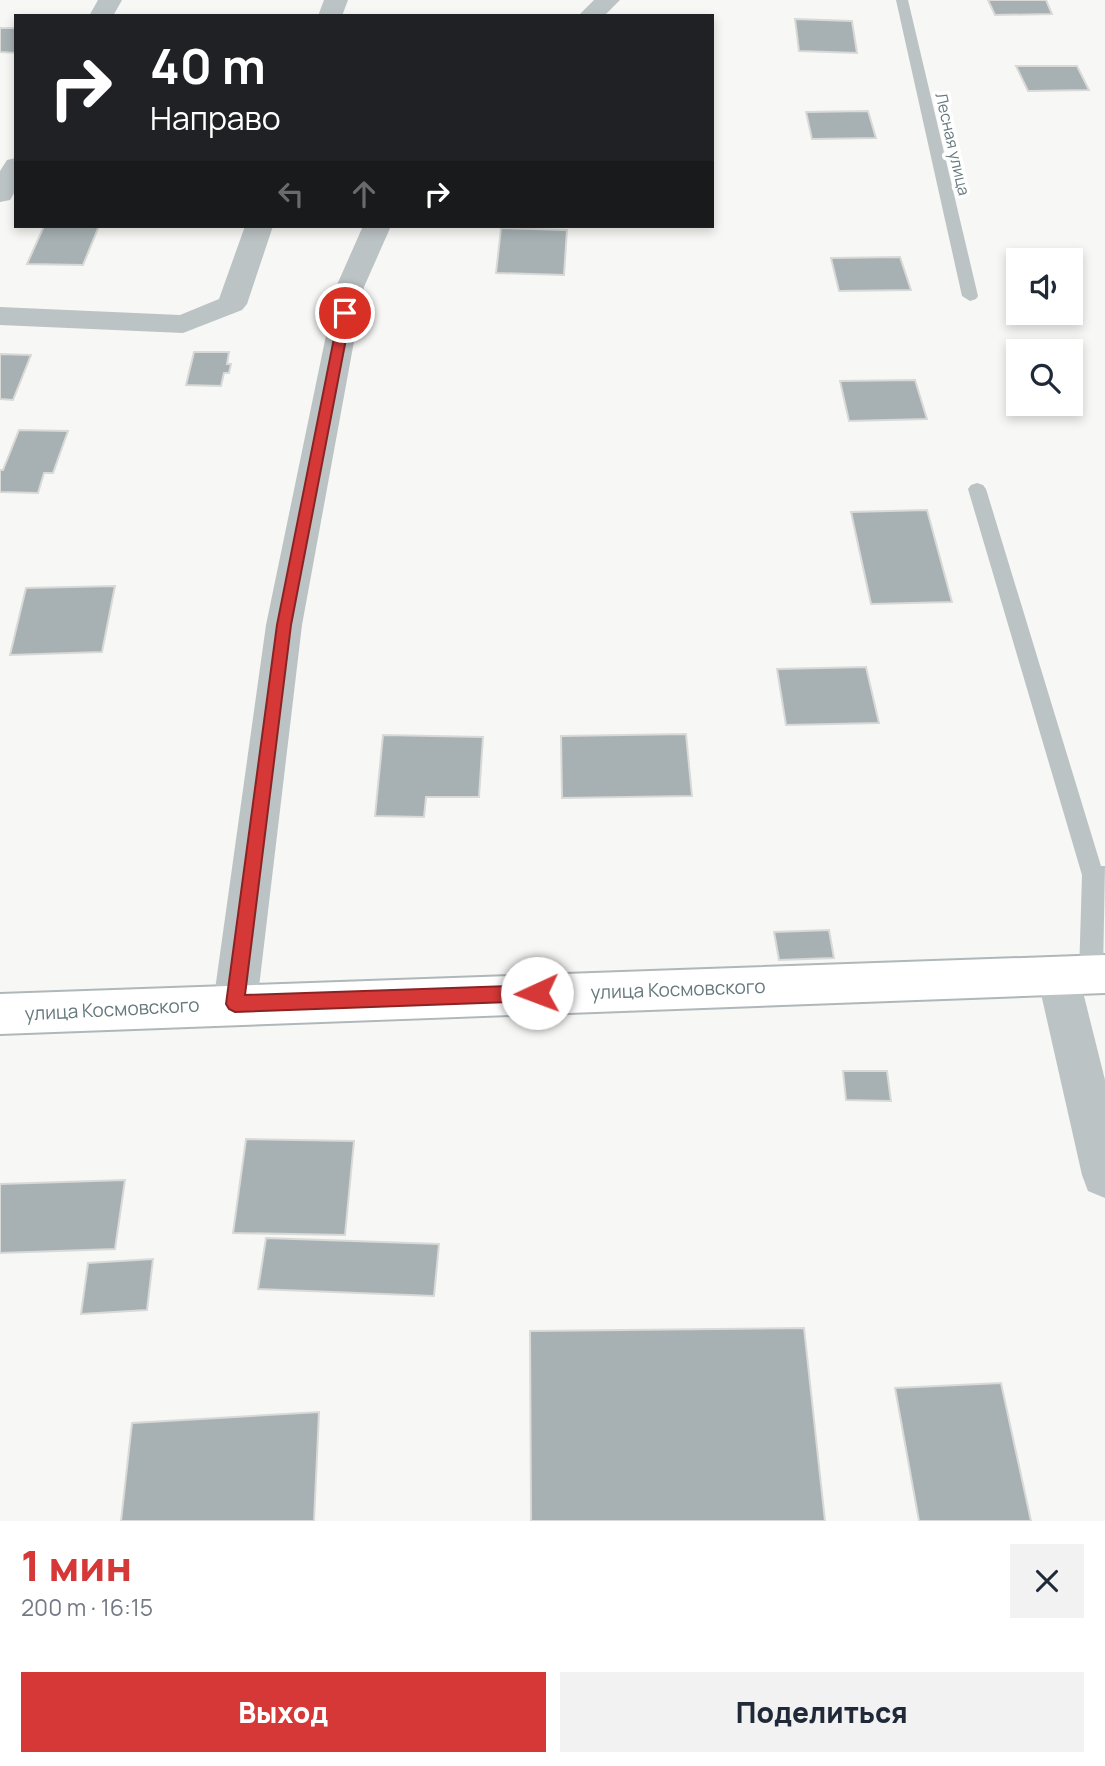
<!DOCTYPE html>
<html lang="ru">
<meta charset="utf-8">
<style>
body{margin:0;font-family:Manrope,sans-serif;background:#f2f2f3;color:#1f2937;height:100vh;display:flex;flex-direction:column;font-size:26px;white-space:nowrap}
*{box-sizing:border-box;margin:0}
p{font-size:23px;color:#747a83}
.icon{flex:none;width:38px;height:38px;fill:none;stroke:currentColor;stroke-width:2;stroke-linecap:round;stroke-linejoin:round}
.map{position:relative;height:1521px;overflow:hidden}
.panel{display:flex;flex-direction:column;background:#fff;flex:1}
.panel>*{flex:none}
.top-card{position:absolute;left:14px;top:14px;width:700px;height:214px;border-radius:0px;box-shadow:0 4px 10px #0003;background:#202124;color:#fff;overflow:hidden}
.tools{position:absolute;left:1006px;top:248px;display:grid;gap:14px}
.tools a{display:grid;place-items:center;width:77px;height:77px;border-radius:0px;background:#fff;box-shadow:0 4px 10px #0003;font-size:35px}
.pin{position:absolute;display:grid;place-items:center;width:60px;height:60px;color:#fff;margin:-30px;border:4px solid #fff;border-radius:50%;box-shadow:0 2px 7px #0007}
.me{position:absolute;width:77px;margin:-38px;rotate:268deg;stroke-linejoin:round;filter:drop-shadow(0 0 5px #0008)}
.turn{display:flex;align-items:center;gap:24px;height:147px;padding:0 21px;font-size:32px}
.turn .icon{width:91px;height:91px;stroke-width:2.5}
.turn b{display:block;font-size:49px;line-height:60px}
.lanes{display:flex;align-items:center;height:66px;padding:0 21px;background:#0003;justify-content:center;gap:35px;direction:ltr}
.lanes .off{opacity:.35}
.round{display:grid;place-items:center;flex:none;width:74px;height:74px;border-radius:0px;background:#f2f2f3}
.headline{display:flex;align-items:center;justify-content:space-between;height:119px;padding:0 21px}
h1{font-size:42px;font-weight:800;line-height:52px;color:#d53837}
.action{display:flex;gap:14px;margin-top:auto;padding:14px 21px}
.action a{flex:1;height:80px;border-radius:0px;background:#d53837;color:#fff;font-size:28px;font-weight:800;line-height:80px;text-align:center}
.action a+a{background:#f2f2f3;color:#1f2937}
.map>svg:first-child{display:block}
.building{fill:#a7b1b3;stroke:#d9d9d7;stroke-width:2}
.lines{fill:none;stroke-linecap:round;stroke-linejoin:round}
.secondary-casing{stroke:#afb7b9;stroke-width:4}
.lane{fill:#bcc3c4;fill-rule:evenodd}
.street{fill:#bcc3c4;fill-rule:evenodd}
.secondary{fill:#fff;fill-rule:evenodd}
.route{fill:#d53837;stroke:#8a2424;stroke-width:2}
.labels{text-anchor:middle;stroke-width:7;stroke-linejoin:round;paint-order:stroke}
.far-street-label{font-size:16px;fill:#65797d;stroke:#fff}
.street-label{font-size:19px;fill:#65797d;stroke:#fff}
</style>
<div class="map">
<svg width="1105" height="1521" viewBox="0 0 1105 1521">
<rect width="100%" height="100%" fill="#f7f7f5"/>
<g class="building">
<path d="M988 0H1046L1052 14 995 15Z"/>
<path d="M795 19 852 21 857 53 799 51Z"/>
<path d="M0 28H16V53L0 52Z"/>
<path d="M1016 66H1077L1089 90 1028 91Z"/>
<path d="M868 111 876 138 812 139 806 112Z"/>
<path d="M44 226H99L83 265 27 264Z"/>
<path d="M501 228 567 230 564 275 496 273Z"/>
<path d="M900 257 911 290 839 291 831 258Z"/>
<path d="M194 352H229L227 364H231L229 373H224L221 386 186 385Z"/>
<path d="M0 354 31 355 13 400 0 399Z"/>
<path d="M915 380 927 419 849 421 840 381Z"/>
<path d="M19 430 68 431 53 473H44L38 493 0 492V470H3Z"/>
<path d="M927 510 952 602 871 604 851 512Z"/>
<path d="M115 586 102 652 10 655 26 588Z"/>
<path d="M866 667 879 723 786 725 777 669Z"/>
<path d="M686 734 692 796 562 798 561 736Z"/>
<path d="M383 735 483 737 479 797H426L424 817 375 816Z"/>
<path d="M829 930 834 958 779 960 774 932Z"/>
<path d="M843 1071H887L891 1101 846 1100Z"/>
<path d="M246 1139 354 1141 345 1235 233 1233Z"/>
<path d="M125 1180 115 1249 0 1253V1184Z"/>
<path d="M266 1238 439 1244 434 1296 258 1289Z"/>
<path d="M153 1259 147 1310 81 1314 88 1263Z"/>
<path d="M804 1328 825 1521H531L530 1331Z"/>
<path d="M1001 1383 1031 1521H919L895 1388Z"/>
<path d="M319 1412 314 1521H121L132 1423Z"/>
</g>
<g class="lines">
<g class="secondary-casing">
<path id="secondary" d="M1105 955V993L0 1034V994Z"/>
</g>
<g class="lane">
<path d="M896 0H908L978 296 976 299 970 301 962 296Z"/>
<path d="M977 483 983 485 986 489 1101 866H1105L1103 974 1099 981 1091 984 1083 981 1079 974 1082 875 968 489 971 485Z"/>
</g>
<g class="street">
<path d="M98 0H122L113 16H89Z"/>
<path d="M324 0H348L342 16H318Z"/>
<path d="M594 0H620L604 16H578Z"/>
<path d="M16 158V190L10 200 0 202V171L7 160Z"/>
<path d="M245 226H273L247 304 242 310 183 333 0 325V307L180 315 219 299Z"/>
<path d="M363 226H391L364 287 302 625 257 1004 250 1018 235 1024 220 1018 213 1004 266 625 336 287Z"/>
<path d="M1058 957 1073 963 1079 976 1105 1080V1198L1088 1191 1082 1175 1037 976 1043 963Z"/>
</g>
<use href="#secondary" class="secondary"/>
</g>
<path class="route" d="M345 309 351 313 291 625 245 995 537 985 543 988 546 993 543 999 537 1001 235 1012 229 1009 226 1004 277 625 339 313Z"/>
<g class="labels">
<g class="far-street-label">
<text transform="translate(953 144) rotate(77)" y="6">Лесная улица</text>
</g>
<g class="street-label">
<text transform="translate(678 989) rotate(-2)" y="7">улица Космовского</text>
<text transform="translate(112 1009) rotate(-3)" y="7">улица Космовского</text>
</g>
</g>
</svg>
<div class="tools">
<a><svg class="icon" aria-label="sound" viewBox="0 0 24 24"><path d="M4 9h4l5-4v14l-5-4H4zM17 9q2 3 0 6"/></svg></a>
<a><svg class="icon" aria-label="search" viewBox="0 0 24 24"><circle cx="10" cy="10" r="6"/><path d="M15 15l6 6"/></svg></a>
</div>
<div class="pin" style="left:345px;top:313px;background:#d93025"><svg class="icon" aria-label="arrive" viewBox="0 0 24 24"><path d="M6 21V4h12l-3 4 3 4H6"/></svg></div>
<svg class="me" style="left:537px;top:993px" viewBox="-20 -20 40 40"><circle r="19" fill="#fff"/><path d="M0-13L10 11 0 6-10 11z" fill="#d53837"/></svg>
<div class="top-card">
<div class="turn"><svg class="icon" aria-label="right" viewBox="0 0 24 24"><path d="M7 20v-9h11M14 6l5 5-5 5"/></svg><div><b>40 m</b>Направо</div></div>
<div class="lanes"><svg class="icon off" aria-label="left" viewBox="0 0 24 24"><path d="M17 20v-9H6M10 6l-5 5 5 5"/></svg><svg class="icon off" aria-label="ahead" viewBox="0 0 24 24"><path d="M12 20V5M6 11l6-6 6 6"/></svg><svg class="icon" aria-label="right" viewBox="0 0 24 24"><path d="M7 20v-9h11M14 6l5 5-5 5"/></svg></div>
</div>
</div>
<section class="panel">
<div class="headline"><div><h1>1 мин</h1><p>200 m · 16:15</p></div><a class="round"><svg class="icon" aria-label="close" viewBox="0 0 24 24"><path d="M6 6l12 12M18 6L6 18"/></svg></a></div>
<div class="action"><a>Выход</a><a>Поделиться</a></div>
</section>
